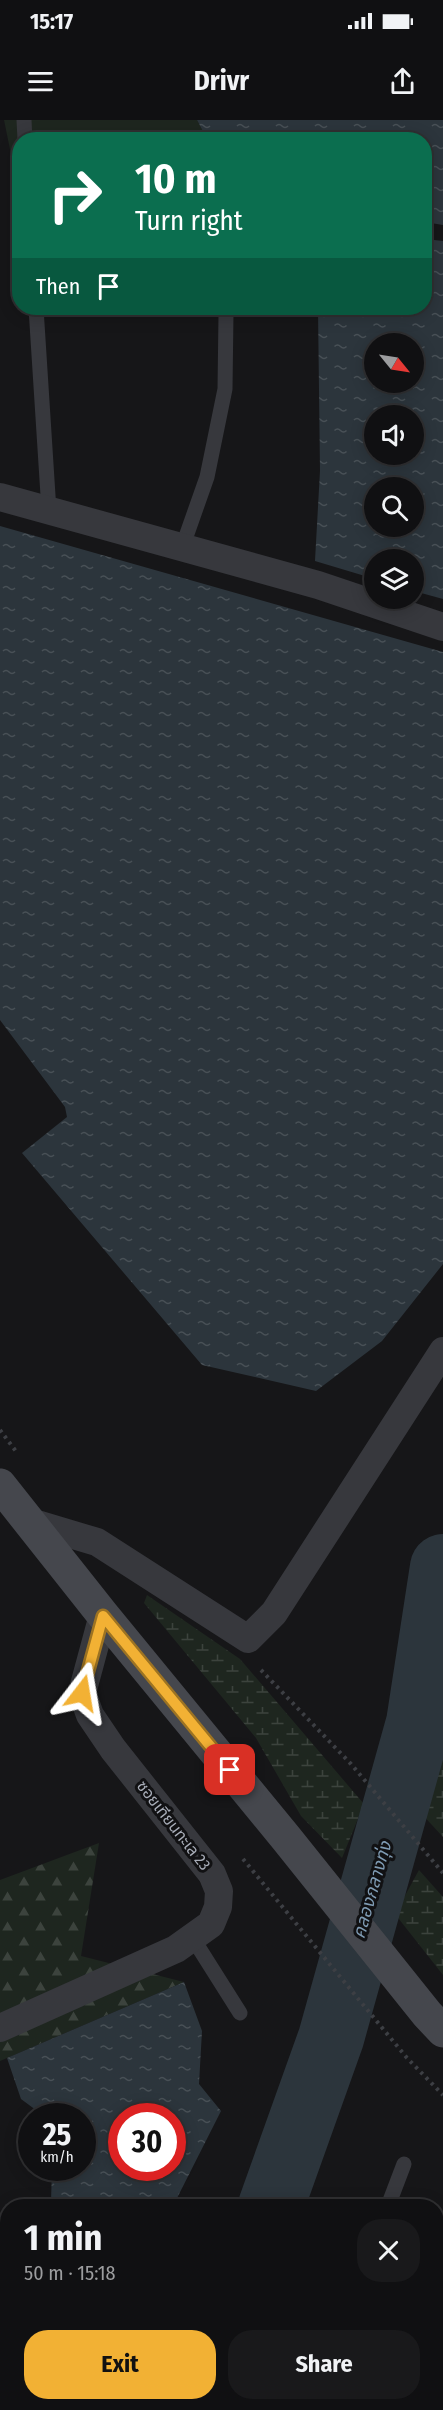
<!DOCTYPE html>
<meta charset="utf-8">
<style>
body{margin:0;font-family:"Fira Sans Condensed","Noto Sans Thai",sans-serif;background:#19191b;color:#f1f3f6;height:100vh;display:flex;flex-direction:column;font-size:22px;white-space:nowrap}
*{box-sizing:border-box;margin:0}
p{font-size:20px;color:#9c9d9f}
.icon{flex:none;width:33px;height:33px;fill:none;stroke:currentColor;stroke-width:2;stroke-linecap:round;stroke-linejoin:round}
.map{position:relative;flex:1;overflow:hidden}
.sheet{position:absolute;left:0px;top:2079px;width:444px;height:212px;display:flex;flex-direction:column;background:#101012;border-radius:24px 24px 0 0;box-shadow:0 3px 15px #0003,0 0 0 2px #303032}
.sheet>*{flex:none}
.banner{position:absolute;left:12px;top:12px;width:420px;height:183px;border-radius:24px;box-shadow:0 3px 15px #0003,0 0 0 2px #303032;background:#0b6e4f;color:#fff;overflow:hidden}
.needle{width:39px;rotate:120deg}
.tools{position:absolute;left:364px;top:213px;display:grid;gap:12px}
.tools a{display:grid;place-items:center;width:60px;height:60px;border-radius:50%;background:#101012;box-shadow:0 3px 15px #0003,0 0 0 2px #303032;font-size:30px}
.speed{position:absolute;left:18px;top:1983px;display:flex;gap:12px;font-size:30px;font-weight:700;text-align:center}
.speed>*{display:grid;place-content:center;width:78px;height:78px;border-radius:50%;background:#101012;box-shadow:0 3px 15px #0003,0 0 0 2px #303032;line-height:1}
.speed small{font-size:15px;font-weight:400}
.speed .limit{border:9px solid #d22;background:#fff;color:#111}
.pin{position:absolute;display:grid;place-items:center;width:51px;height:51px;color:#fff;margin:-26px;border-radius:12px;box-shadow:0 3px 9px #0006}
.me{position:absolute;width:66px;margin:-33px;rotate:14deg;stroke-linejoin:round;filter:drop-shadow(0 0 4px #0008)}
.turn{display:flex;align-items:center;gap:21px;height:126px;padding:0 24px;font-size:27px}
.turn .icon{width:78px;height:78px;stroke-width:2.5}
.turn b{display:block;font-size:42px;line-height:51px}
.then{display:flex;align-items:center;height:57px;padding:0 24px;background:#0003;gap:12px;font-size:22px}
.round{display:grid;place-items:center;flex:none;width:63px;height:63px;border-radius:24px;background:#19191b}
.head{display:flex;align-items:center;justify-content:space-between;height:102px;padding:0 24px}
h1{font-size:36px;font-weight:700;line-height:45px}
.cta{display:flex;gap:12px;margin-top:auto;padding:12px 24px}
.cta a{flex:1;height:69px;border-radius:24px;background:#f2b134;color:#111;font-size:24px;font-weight:700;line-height:69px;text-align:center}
.cta a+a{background:#19191b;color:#f1f3f6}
.status{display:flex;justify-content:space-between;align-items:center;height:42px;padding:0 30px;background:#101012;direction:ltr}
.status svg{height:16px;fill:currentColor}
header{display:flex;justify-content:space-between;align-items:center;height:78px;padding:0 24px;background:#101012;font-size:27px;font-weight:700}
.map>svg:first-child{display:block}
.grass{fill:#1e261f}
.forest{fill:url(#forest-firs)}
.wetland{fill:url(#wetland-marsh)}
.water{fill:url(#water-ripples);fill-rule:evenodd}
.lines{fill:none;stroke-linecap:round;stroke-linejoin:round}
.river{stroke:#2c353c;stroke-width:66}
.path{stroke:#3d3f44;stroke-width:4;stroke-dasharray:3 4.5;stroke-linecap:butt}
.lane{stroke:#37383d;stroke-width:15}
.street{stroke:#37383d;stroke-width:28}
.secondary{stroke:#45474d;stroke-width:33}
.route-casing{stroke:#9d7322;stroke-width:15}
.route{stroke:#f2b134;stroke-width:10}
.labels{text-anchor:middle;stroke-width:6;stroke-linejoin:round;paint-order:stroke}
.street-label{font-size:16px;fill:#a8adb8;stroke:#111113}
.water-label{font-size:18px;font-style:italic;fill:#7f9bb3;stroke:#111113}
</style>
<div class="status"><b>15:17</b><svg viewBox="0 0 49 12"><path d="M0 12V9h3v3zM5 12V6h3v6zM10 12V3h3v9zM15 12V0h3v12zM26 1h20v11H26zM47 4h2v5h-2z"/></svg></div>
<header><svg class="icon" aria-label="menu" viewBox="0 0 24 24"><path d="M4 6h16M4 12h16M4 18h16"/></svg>Drivr<svg class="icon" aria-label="share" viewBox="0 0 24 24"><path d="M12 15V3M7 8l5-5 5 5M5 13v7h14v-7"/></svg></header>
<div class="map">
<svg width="443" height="2290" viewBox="0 0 443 2290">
<defs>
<pattern id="forest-firs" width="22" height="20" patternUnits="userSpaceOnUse" patternTransform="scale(1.5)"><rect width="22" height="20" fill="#1e261f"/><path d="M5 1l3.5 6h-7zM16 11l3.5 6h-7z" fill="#3c433d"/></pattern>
<pattern id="wetland-marsh" width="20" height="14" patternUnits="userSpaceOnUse" patternTransform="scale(1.5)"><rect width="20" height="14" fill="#1e261f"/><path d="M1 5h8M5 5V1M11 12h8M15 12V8" fill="none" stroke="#3c433d"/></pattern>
<pattern id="water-ripples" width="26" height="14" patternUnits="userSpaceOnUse" patternTransform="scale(1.5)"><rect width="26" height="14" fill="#2c353c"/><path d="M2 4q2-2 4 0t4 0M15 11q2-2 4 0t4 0" fill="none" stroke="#485056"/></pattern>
</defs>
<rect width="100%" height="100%" fill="#161618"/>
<path class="grass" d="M4 0H197L207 19 20 20 19 74Z"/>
<path class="forest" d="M99 1723 81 1836 184 1862 0 1941V1760Z"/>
<g class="wetland">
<path d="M147 1475 240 1539 364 1684 342 1738 301 1696 256 1618 144 1483Z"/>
<path d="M443 1607V1717L420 1692Z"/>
<path d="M419 1750 443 1777V1855L395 1794Z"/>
</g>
<g class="water">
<path d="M197 0H443V105L425 102 424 20 207 19Z"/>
<path d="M425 119 443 121V479L414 471V440H375V459L315 441 320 351 318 188H424ZM375 224H414V262H375ZM375 296H414V334H375ZM375 368H414V406H375Z"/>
<path d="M0 406 443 532V1144L382 1221 316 1271 202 1245 22 1033 67 997 65 987 0 900Z"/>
<path d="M184 1862 202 1911 199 1964 221 1991 173 2086H53L51 2082 52 2048H82V1996H44L21 1979 7 1938ZM122 1996H172V2048H122Z"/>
<path d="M0 2127 7 2178 8 2283H54L57 2290H0Z"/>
</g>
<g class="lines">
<g class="river">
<path d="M271 2086 331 1918 419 1603 443 1447"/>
<path d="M199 2290 201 2283"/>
</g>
<g class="path">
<path d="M0 1310 18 1334"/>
<path d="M261 1550 351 1644 443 1753"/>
<path d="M243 1739 407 1938 443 1975"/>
</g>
<g class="lane">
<path d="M24 0 25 20"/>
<path d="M36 188 49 391"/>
<path d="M182 428 207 357 225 269 226 194"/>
<path d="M192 1817 240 1893"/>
<path d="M388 2086 404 2044"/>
<path d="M436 2251 443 2257"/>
</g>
<g class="street">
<path d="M0 377 318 465 443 507"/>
<path d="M30 1402 97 1422 248 1519 274 1493 443 1231"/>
<path d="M0 1908 176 1829 211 1804 218 1787 219 1771 212 1754 113 1629 90 1595 82 1573 103 1495"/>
</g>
<path class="secondary" d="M0 1365 103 1495 286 1718 427 1894 443 1911"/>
</g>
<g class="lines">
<g class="route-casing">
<path id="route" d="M82 1573 103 1496 230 1650"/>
</g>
<use href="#route" class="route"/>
</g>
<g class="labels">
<g class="street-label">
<text transform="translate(174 1705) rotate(52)" y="6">ซอยเทียนทะเล 23</text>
</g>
<g class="water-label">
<text transform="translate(372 1770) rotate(-74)" y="6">คลองกลางทุ่ง</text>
</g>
</g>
</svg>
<div class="tools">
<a><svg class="needle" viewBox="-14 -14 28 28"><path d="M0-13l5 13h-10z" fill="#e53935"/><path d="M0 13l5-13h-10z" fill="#9c9d9f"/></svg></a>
<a><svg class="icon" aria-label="sound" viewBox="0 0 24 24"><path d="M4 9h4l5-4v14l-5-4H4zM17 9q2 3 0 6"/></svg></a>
<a><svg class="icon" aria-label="search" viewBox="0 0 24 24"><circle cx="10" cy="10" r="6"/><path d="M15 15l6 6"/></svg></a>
<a><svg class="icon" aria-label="layers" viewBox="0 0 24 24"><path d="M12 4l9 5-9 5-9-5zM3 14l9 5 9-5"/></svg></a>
</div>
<div class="speed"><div>25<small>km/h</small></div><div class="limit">30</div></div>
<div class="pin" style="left:230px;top:1650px;background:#d93025"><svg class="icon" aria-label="arrive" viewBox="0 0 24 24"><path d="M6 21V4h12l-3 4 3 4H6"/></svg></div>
<svg class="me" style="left:82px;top:1573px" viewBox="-20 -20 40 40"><path d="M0-17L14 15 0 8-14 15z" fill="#f2b134" stroke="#fff" stroke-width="4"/></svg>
<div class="banner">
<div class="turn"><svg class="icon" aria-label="right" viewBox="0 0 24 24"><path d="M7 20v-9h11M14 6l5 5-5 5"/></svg><div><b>10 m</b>Turn right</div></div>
<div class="then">Then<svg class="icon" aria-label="arrive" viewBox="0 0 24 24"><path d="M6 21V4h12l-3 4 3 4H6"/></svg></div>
</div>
<section class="sheet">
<div class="head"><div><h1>1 min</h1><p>50 m · 15:18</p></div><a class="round"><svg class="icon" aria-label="close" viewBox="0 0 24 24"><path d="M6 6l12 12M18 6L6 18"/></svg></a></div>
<div class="cta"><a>Exit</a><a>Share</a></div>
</section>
</div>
